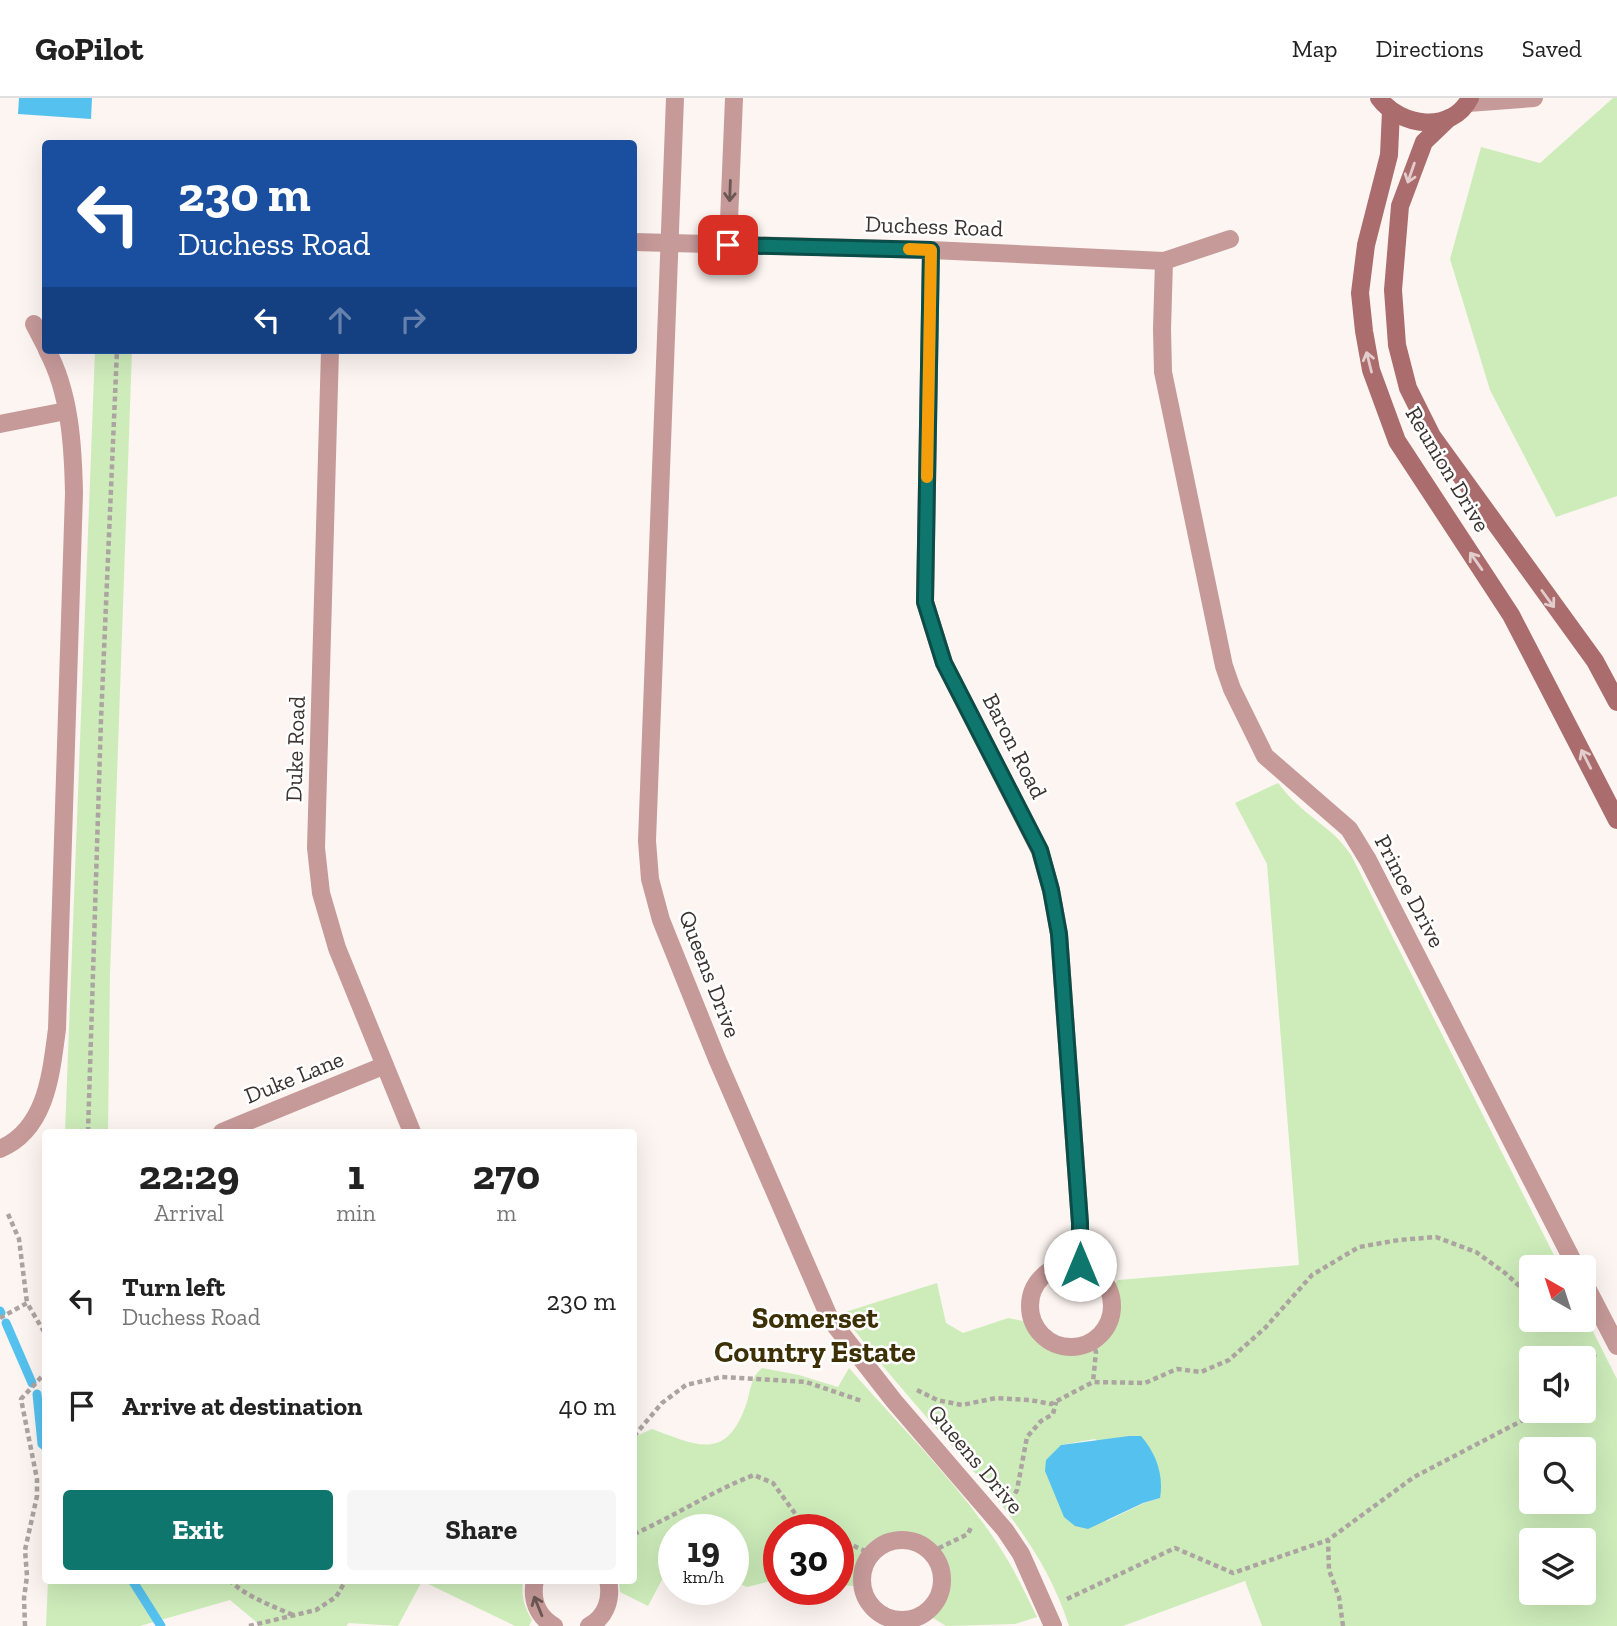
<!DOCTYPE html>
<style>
body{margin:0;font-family:"Zilla Slab",serif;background:#f6f6f6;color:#222;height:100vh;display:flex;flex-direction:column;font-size:26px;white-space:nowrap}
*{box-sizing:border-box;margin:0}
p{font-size:23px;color:#767676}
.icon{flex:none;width:38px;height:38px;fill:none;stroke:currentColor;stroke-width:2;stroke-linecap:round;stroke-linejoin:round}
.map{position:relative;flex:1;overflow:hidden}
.panel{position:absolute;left:42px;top:1031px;width:595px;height:455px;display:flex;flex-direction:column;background:#fff;border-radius:7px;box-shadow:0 7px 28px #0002}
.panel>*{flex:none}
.top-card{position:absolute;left:42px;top:42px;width:595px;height:214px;border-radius:7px;box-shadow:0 7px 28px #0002;background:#1a4fa0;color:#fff;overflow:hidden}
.needle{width:46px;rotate:321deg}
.buttons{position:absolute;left:1519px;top:1157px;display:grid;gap:14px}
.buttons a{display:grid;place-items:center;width:77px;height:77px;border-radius:7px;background:#fff;box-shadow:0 7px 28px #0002;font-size:35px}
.speed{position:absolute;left:658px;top:1416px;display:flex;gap:14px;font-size:35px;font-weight:700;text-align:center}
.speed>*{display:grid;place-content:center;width:91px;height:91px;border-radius:50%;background:#fff;box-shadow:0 7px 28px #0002;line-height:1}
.speed small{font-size:18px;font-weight:400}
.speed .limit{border:10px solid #d22;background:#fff;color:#111}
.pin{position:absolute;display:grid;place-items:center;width:60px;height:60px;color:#fff;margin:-30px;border-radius:14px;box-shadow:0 4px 10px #0006}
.me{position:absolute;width:77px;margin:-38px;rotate:0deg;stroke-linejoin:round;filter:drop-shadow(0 0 5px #0008)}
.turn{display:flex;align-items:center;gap:24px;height:147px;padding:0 21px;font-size:32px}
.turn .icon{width:91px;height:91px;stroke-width:2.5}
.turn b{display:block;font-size:49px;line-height:60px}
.lanes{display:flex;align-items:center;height:66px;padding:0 21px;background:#0003;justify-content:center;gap:35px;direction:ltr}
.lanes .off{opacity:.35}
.eta{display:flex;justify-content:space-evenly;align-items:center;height:119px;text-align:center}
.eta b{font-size:42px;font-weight:700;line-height:49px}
.primary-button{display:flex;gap:14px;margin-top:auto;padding:14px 21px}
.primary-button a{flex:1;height:80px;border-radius:7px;background:#0f766e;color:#fff;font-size:28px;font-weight:700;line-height:80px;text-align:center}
.primary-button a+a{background:#f6f6f6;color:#222}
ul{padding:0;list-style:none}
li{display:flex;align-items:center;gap:21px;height:105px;padding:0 21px}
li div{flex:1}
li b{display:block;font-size:26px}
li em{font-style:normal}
header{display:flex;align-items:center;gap:42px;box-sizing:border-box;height:98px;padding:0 35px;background:#fff;border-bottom:2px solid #e0e0e0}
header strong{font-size:33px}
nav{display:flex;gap:38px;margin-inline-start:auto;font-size:24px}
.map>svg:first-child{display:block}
.green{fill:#cdecba;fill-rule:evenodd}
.water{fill:#55c1ee}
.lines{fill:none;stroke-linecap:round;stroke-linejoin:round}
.stream{stroke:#55c1ee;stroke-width:9}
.path{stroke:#aca4a0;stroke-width:4.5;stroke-dasharray:5 3.5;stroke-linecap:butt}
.lane{stroke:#c69a99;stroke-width:18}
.street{stroke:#c69a99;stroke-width:18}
.secondary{stroke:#ab6c6d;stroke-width:18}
.oneway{stroke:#e2cccc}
.oneway2{stroke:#6b5754}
.route-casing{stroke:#0a4d48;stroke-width:18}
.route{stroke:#0f766e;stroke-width:12}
.slow{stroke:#f59e0b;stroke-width:12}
.labels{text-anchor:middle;stroke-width:5;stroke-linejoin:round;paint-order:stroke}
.street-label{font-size:23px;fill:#3a332f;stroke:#fff}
.district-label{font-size:30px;font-weight:bold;fill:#3d3005;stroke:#fff}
</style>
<header>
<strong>GoPilot</strong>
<nav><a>Map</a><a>Directions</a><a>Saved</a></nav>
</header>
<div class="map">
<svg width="1617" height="1528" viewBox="0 0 1617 1528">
<rect width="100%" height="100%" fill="#fdf5f1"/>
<g class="green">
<path d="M1613 0H1617V398L1556 419 1490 292 1450 161 1481 49 1540 65Z"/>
<path d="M95 252H132L110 877 108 1034H65Z"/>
<path d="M1278 685C1284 692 1290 700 1297 706 1317 725 1335 733 1351 757L1560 1169H1531V1222H1584V1216L1617 1281V1528H1262L1245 1483 1123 1528H1069C1047 1459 1004 1408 957 1354 918 1309 877 1264 842 1215L937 1185 946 1225 963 1235 1008 1220 1023 1223C1052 1287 1135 1255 1114 1188L1118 1182 1299 1167 1267 766 1235 705ZM1531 1260H1584V1312H1531ZM1095 1341 1160 1400 1144 1405 1107 1423 1061 1347ZM1531 1351H1584V1404H1531ZM1531 1442H1584V1494H1531Z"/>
<path d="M762 1270 799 1277 838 1289 849 1270C904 1333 968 1394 1010 1466 1020 1483 1028 1501 1037 1519L1015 1526 946 1528 933 1520C1000 1443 854 1390 853 1488L838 1487V1432H779V1481L747 1489 733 1483V1432H674V1459L648 1508 620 1494 619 1482H634V1339L652 1331C698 1348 727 1364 747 1304 751 1290 751 1279 762 1270Z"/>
<path d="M48 1482H523C521 1498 524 1509 532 1522L529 1528H515L422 1483 398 1528 349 1525 346 1528H261L230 1502 140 1528H46Z"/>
</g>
<g class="water">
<path d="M19 0H92L91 21 18 16Z"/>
<path d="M1129 1338H1141C1156 1355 1164 1377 1160 1400L1143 1405 1088 1431 1075 1428 1064 1419 1045 1373 1046 1362 1061 1347Z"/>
</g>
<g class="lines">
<g class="stream">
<path d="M0 1213 1 1215"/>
<path d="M6 1225 32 1285"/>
<path d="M37 1296 42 1346 46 1349"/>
<path d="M132 1482 161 1528"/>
</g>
<g class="path">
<path d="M88 1034 101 622 117 252"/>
<path d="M8 1116 19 1141 27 1205"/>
<path d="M0 1220 27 1205 46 1237"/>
<path d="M1092 1243 1096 1254 1093 1284"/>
<path d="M1584 1262 1596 1256"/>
<path d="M1584 1270 1588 1301 1584 1303"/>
<path d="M917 1292 937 1302 962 1307 996 1300 1030 1302 1051 1306 1093 1284 1145 1285 1177 1271 1201 1274 1229 1262 1265 1230 1312 1177 1359 1149 1399 1142 1436 1139 1476 1154 1505 1175 1525 1193 1531 1195"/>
<path d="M634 1338 662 1305 686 1287 721 1279 806 1284 862 1303"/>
<path d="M1011 1403 1017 1392 1027 1339 1041 1323 1053 1316 1056 1304"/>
<path d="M634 1436C675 1418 712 1393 754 1377L773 1385 807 1432"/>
<path d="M838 1441 872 1456"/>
<path d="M931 1454 968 1436 972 1427"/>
<path d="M229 1482C247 1499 270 1507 293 1517"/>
<path d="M1067 1501 1175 1450 1233 1475 1328 1442"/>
<path d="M25 1528 24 1500 27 1478 25 1452 37 1398V1381L21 1301 46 1274"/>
<path d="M249 1528 316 1512 336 1499 346 1482"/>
<path d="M1343 1528 1339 1499 1329 1472 1328 1442 1414 1379 1527 1320 1552 1312"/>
</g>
<g class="lane">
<path d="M34 226 46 249"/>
<path d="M0 326 66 313"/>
<path d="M0 1051C47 1031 51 975 57 931L74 395C73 347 70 295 47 252"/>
</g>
<g class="street">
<path d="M675 0 647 743 650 781 661 822 717 961 830 1221 894 1303 1005 1432 1021 1456 1053 1528"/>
<path d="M1468 5 1534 0"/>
<path d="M634 144 931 152 1164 163 1230 141"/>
<path d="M728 147 734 0"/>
<path d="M931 152 925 504 944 565 1040 753 1051 792 1059 836 1080 1125V1167"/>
<path d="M1164 163 1162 231 1163 274 1224 568 1232 591 1265 658 1349 731 1368 762 1576 1169"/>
<path d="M330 252 316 750 321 795 337 850 412 1034"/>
<path d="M222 1034 383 968"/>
<circle cx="1071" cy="1208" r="41"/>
<path d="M1584 1184 1617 1248"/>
<circle cx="902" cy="1482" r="40"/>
<path d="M535 1482C531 1501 537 1518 554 1528"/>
<path d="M589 1528C606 1519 612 1501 608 1482"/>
</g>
<g class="secondary">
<path d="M1379 0C1400 29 1452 36 1470 0"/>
<path d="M1391 13 1389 57 1366 147 1360 195 1364 233 1371 272 1397 343 1511 517 1617 722"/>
<path d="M1449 20 1424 44 1400 108 1393 192 1397 247 1408 290 1432 338 1595 563 1617 604"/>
</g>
</g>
<defs><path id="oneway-shaft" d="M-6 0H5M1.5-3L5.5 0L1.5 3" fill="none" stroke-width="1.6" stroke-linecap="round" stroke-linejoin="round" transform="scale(1.75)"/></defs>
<g class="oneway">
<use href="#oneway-shaft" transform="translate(1411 75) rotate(109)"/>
<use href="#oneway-shaft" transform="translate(1369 264) rotate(-104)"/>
<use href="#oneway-shaft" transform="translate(1476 463) rotate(-125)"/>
<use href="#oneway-shaft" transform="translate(1548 501) rotate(54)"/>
<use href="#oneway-shaft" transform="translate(1586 661) rotate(-117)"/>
</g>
<g class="oneway2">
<use href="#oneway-shaft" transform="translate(730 93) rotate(92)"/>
<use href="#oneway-shaft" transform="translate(538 1508) rotate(-112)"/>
</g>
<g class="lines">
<g class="route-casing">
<path id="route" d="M728 147 931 152 925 504 944 565 1040 752 1051 792 1059 836 1080 1125V1167"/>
</g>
<use href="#route" class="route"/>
<path class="slow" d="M909 151 931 152 927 379"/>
</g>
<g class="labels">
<g class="street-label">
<text transform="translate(934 128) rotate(2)" y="8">Duchess Road</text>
<text transform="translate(1448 371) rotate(59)" y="8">Reunion Drive</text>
<text transform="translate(1015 648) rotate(63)" y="8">Baron Road</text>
<text transform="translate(295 651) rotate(-88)" y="8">Duke Road</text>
<text transform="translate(1410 793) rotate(62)" y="8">Prince Drive</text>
<text transform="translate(710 876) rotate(69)" y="8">Queens Drive</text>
<text transform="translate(294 979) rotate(-22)" y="8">Duke Lane</text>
<text transform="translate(976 1361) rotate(50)" y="8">Queens Drive</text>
</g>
<g class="district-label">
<text x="815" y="1230">Somerset<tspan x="815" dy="34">Country Estate</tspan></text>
</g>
</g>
</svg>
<div class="buttons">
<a><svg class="needle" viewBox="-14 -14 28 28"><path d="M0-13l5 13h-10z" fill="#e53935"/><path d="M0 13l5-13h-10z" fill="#767676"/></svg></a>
<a><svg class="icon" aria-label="sound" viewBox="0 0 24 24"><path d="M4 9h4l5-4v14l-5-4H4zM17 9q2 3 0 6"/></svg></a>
<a><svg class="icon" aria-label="search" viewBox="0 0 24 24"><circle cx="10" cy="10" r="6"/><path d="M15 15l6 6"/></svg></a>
<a><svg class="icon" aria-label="layers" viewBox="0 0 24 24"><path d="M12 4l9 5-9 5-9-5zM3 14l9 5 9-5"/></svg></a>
</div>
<div class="speed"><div>19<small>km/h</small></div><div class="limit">30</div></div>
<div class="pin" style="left:728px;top:147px;background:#d93025"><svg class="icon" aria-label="arrive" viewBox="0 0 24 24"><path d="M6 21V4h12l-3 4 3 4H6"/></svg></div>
<svg class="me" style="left:1080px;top:1167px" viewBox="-20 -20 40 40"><circle r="19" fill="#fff"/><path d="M0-13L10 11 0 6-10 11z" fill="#0f766e"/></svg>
<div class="top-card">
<div class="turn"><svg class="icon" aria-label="left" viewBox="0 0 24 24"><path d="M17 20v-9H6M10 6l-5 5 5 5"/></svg><div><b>230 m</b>Duchess Road</div></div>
<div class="lanes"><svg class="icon" aria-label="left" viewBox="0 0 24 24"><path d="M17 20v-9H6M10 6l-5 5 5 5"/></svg><svg class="icon off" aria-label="ahead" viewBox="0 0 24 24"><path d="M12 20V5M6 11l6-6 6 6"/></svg><svg class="icon off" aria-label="right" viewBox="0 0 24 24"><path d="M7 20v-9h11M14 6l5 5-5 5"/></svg></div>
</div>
<section class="panel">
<div class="eta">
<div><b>22:29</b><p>Arrival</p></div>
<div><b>1</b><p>min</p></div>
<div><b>270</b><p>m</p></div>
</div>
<ul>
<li><svg class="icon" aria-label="left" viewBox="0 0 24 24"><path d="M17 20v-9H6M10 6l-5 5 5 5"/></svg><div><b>Turn left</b><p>Duchess Road</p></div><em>230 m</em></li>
<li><svg class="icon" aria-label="arrive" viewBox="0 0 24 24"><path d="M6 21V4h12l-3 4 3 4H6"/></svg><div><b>Arrive at destination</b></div><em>40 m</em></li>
</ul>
<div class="primary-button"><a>Exit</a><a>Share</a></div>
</section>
</div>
